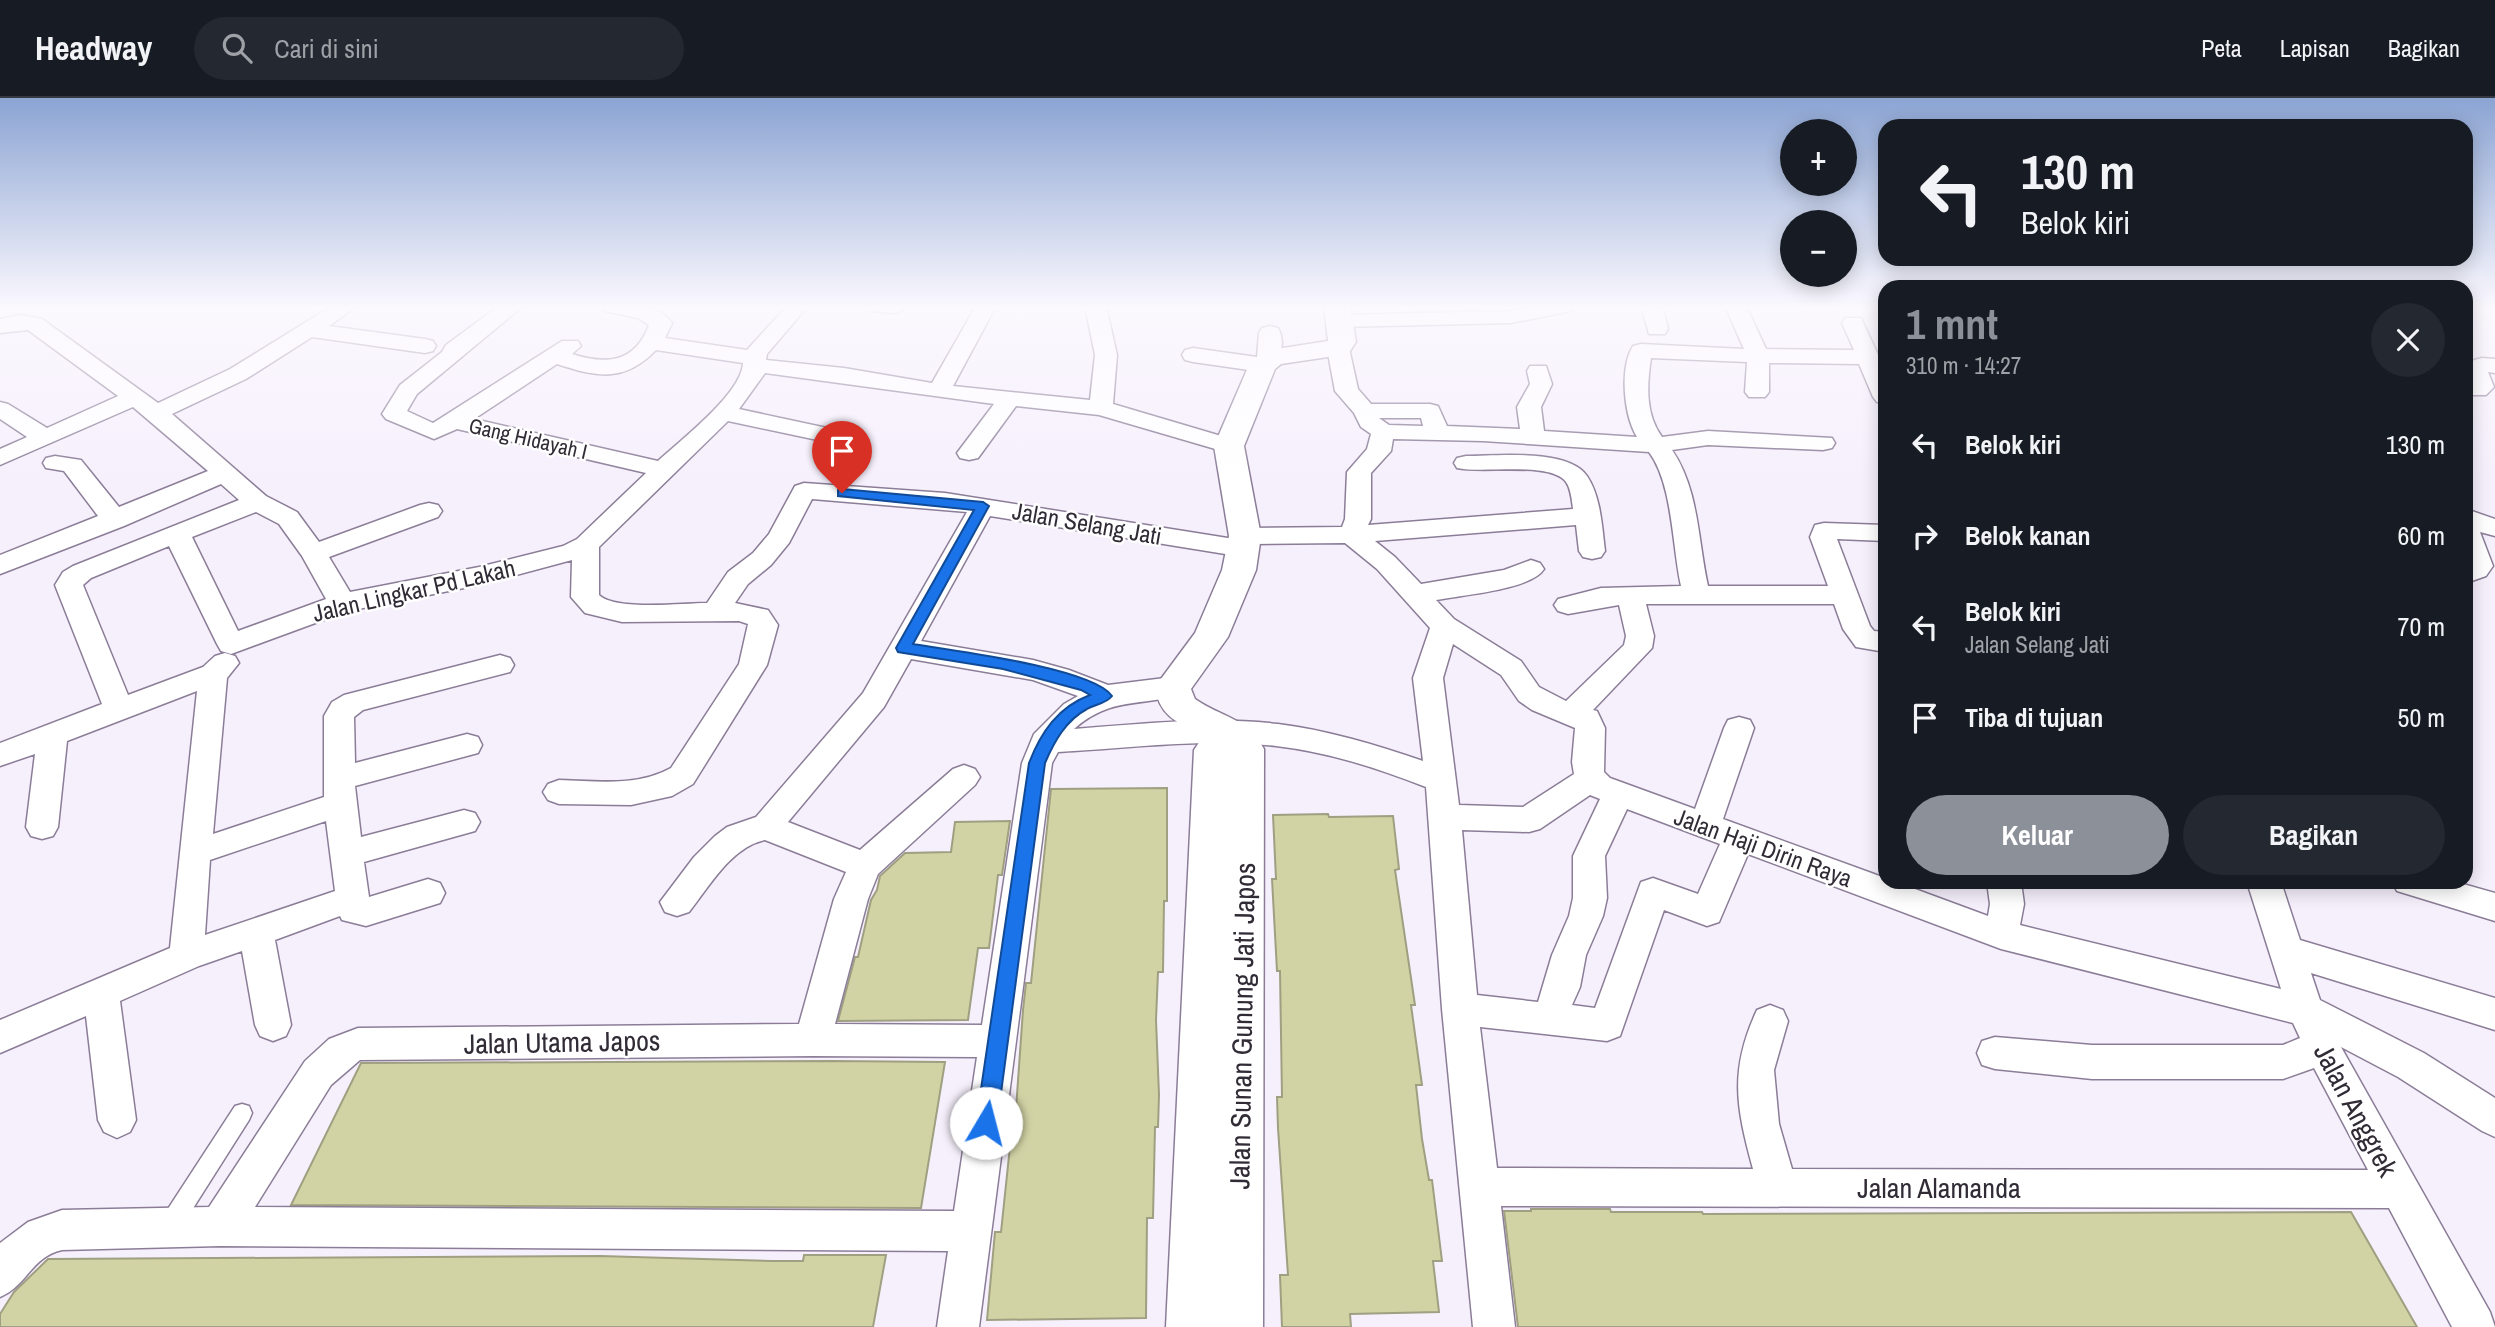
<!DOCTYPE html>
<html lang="id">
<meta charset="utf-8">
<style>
body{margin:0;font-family:"Archivo Narrow",sans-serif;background:#242831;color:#f1f3f6;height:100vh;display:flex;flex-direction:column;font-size:26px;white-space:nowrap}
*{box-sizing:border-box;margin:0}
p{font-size:23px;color:#9ea1a6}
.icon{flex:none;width:38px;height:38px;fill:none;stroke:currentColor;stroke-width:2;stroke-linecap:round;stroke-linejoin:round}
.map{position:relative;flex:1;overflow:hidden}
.side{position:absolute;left:1878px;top:182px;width:595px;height:609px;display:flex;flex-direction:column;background:#171b24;border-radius:21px;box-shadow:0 4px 18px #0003}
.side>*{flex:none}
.hud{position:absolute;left:1878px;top:21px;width:595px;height:147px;border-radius:21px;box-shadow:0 4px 18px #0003;background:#171b24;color:#f1f3f6;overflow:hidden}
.fabs{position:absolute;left:1780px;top:21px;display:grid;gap:14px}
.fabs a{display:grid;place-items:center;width:77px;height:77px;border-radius:50%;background:#171b24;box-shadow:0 4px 18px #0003;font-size:35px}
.pin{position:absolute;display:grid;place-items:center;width:60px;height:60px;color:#fff;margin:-72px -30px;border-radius:50% 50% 50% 0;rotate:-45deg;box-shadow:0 0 7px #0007}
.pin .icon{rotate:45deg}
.me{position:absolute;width:77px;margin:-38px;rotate:8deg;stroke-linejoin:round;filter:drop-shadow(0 0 5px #0008)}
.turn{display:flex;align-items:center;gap:24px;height:147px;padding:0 28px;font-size:32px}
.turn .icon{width:91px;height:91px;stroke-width:2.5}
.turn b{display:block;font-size:49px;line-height:60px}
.round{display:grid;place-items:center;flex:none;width:74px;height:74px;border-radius:37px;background:#242831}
.headline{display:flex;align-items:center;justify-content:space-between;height:119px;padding:0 28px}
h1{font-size:42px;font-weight:700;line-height:52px;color:#8c9099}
.action{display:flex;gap:14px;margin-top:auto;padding:14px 28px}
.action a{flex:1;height:80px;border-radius:42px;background:#8c9099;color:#fff;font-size:28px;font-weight:700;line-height:80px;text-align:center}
.action a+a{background:#242831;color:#f1f3f6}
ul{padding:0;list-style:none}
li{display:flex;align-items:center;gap:21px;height:91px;padding:0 28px}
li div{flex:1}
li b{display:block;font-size:26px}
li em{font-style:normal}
header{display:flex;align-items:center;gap:42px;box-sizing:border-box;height:98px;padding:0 35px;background:#171b24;border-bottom:2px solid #363941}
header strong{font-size:33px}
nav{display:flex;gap:38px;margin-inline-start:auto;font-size:24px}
.search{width:490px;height:63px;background:#242831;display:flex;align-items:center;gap:18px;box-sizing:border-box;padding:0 24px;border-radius:38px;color:#9ea1a6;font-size:26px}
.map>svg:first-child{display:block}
.building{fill:#d2d3a5;stroke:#9f9f81;stroke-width:2}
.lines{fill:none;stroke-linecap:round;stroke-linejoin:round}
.service-casing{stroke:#8b7d97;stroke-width:3}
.minor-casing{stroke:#8b7d97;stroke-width:3}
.tertiary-casing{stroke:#8b7d97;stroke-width:3}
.service{fill:#fff;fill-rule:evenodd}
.minor{fill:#fff;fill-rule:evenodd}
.tertiary{fill:#fff;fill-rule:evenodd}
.route{fill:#1a73e8;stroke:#114b97;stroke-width:2}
.labels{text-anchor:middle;stroke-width:5;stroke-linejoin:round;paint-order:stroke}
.far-street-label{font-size:21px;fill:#312b36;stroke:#fff}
.street-label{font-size:24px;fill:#312b36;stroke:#fff}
.near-street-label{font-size:28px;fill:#312b36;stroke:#fff}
</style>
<header>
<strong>Headway</strong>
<div class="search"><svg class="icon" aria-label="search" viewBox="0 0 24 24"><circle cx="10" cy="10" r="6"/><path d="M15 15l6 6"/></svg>Cari di sini</div>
<nav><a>Peta</a><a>Lapisan</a><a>Bagikan</a></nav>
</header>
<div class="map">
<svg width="2495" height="1229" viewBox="0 0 2495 1229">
<rect width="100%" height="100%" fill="#f6f0fc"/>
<g class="building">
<path d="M1167 690V803H1164L1163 874H1158L1156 922 1159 997 1158 1029H1155L1153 1120H1147L1146 1220 987 1222 995 1134H1001L1011 1039H1014L1023 912 1026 885H1031L1051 691Z"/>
<path d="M1328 716 1329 719 1393 718 1399 771 1395 772 1415 907H1411L1422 987H1416L1422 1041 1429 1082H1432L1442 1163H1433L1439 1214 1350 1216 1351 1229H1282L1280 1177H1288L1278 1030 1277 999H1282L1280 873H1277L1272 781H1276L1273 717Z"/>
<path d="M1010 723 1002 777H998L989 850H978L968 922 838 923 855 859H858L871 802 877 792 880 778 905 755 951 754 955 724Z"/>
<path d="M832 963 945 964 921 1110 291 1107 361 965Z"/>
<path d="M1531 1111H1610L1611 1114H1702L1703 1116 2351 1114 2417 1229H1518L1504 1113H1531Z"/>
<path d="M804 1157H886L873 1229H0V1216L14 1194 48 1161 600 1158 772 1163H803Z"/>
</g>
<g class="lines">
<g class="service-casing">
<path id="service" d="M242 1006 249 1008 252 1015 249 1022 178 1134 170 1137 162 1134 159 1127 162 1120 235 1008Z"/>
</g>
<g class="minor-casing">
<g id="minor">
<path d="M332 208H357L329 228 425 241 433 243 436 248 433 253 425 255 312 239 246 281 172 316 266 398 297 414 319 444 420 407 429 405 438 407 442 413 438 419 329 459 350 494 479 469 563 448 577 441 646 375 457 331 434 341 386 321 382 316 400 287 442 254 446 247 499 208H523L417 296 407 313 433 325 562 243H578L581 248 572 256C606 267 635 265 649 227L638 220 604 213 602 208C625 208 656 203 672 225L665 240 747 252 787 208H808L767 256 766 262 844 270 932 285 976 208H996L953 288 1090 302 1095 257 1085 208H1106L1117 257 1113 306 1238 343 1241 348 1238 353 1229 355 1099 317 1016 308 978 360 969 362 960 360 957 355 994 306 765 275 739 311 855 336 864 338 867 343 864 348 855 350 728 323 599 449V497C616 513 683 505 707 505L728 474 753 455 769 436 795 388 804 385 945 395 1234 441 1232 438 1236 432 1245 430 1342 429 1345 421 1347 374 1367 351 1371 336 1361 329 1354 315 1335 293 1327 250 1330 245H1346L1349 250 1358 291 1371 306H1430L1438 308 1447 328 1520 331 1517 309 1530 286 1527 273 1530 268H1546L1552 286 1541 309 1544 333 1637 339C1624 318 1619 270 1633 248L1641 246 1744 251 1725 208H1746L1766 251 1854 252 1842 225 1845 220H1861L1885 272V306L1877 304 1873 299 1859 266 1769 265V294L1765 299H1749L1745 294 1747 264 1651 260C1647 287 1645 316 1662 339L1708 333 1832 340 1835 345 1832 350 1823 352 1708 347 1672 352C1699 391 1698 444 1708 488H1828L1810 439 1815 427 1824 425 1885 427V443L1837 441 1870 528 1874 533 1885 534V554L1856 549 1843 531 1834 506H1646L1654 538 1652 550 1593 612 1597 613 1605 630 1604 674 1610 680 1695 711 1724 630 1728 622 1739 619 1750 622 1754 630 1723 721 1885 780V784H1896L1988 818 1990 806 1987 784H2021L2024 806 2020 827 2281 891 2247 784H2281L2300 842 2495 900V932L2311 875 2320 902 2424 955 2495 1000V1039L2482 1033 2398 979 2341 949 2490 1214 2495 1229H2452L2389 1110 1501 1108 1515 1229H1473L1442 911 1426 689C1377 670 1328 654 1276 648 1204 640 1130 650 1058 654L1052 665 979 1229H937L948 1153 220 1148 62 1152C31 1159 27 1188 0 1199V1145L28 1124 62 1112 209 1109 305 963 329 941 358 930 799 926 834 801 846 774 765 742C731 749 709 789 689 814L677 818 665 814 660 804 694 759 715 738 727 729 756 719 863 595 967 414 812 401 789 445 771 467 748 486 735 505 768 512 778 527 767 567 693 686 672 698 631 707 559 706 548 702 543 694 548 686 559 682C597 683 637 689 671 670L739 566 748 526 739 523 622 524 585 515 571 499 572 462 479 487 348 513 231 556 221 553 217 546 169 448 91 480 83 487 128 597 203 569 215 558 225 555 235 558 239 565 227 580 213 736 324 699V618L332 604 344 597 500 557 510 560 514 567 510 574 363 612 354 619 355 665 467 636 478 639 482 647 478 655 355 688 361 739 464 712 475 715 480 724 475 733 364 764 369 799 428 781 440 785 445 795 440 805 366 828 342 822 340 818 275 842 291 927 286 938 273 943 260 938 255 927 242 853 199 868 120 903 136 1022 130 1034 117 1040 104 1034 98 1022 86 918 0 955V922L170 850 197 593 67 643 58 729 53 738 42 741 31 738 26 729 35 656 0 668V645L102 606 55 487 63 474 73 468 239 402 221 386 124 428 0 476V457L98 418 64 373 46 370 43 365 46 360 55 358 81 362 119 409 208 373 133 309 0 367V351L27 339 0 321V304L8 306 47 330 118 298 28 232 0 235V221L20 217 42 221 158 305 230 271ZM656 252 743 265C742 295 681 342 658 363L474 321 557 266C597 279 624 285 656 252ZM1379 320H1421L1423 328 1389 327ZM1393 341 1483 343 1649 354C1673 386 1672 448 1681 488L1601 490 1558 501 1554 507 1558 513 1568 516 1619 507 1626 538 1624 547 1566 603 1539 589 1521 563 1454 521 1436 502C1461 497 1531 492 1544 471L1540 465 1531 462 1504 472 1421 486 1395 459 1375 443 1576 427 1579 453 1583 459 1592 461 1601 459 1605 453C1602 429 1601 399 1587 378 1568 350 1496 358 1466 358L1457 360 1454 365 1457 370C1482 376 1551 363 1566 384 1571 391 1572 403 1573 411L1368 427 1371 421V375L1391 353ZM256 414 279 426 302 458 326 501 238 533 192 439ZM990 418 1244 459 1253 457 1257 451 1254 446 1345 445 1377 471 1430 530 1413 580 1423 663C1376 647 1327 632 1278 626 1210 618 1142 626 1074 631 1111 598 1141 609 1183 596L1188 589 1183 582 1173 579 1108 587 1069 572 1033 562 921 543ZM1453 546 1501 577 1519 603 1532 612 1575 630 1572 664 1574 676 1523 709 1459 707 1443 580ZM911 561 1033 582 1078 598 1064 606 1034 636 1022 665 982 927 835 926 868 801 878 776 975 687 980 679 975 671 964 667 953 671 860 752 788 724 884 609ZM1590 697 1600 701 1573 758V800L1569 818 1552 857 1538 904 1477 897 1462 732 1529 734 1540 731ZM1627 711 1720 746 1698 796 1653 780 1641 784 1595 910 1572 907 1580 889 1586 857 1603 818 1607 800 1605 758ZM326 723 335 793 205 837 210 762ZM1748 756 2001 851 2293 925 2300 940 2283 947H2092L1995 939 1982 943 1977 955 1982 967 1995 971 2092 981H2283L2314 970 2368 1072 1792 1071 1779 1026 1774 972 1788 923 1783 912 1770 907 1757 912C1729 972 1736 1009 1753 1071L1497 1070 1480 929 1607 943 1620 938 1664 812 1707 828 1719 824ZM813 958 977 959 954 1113 255 1109 331 987 360 962Z"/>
<path d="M870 208H902L903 209 900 214 892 215 873 213Z"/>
<path d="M1534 208H1574L1571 213 1511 225 1339 229 1331 228 1328 223 1331 218 1339 217 1511 213Z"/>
<path d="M1641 208H1662L1668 231 1665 236H1649Z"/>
<path d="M1270 228 1278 230C1287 245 1279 270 1263 274L1193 264 1185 262 1182 257 1185 252 1193 250 1257 259 1259 235 1262 230Z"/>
<path d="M2482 260 2495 261V275L2488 274 2494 289 2486 297H2466V283L2469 284 2466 270 2474 262Z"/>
<path d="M2466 411 2495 421V438L2480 434 2493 468 2486 478 2466 485Z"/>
<path d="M2392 784H2456L2495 795V823L2397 793Z"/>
</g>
</g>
<g class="tertiary-casing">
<path id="tertiary" d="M1324 208H1350L1356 244 1348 256 1281 266 1275 271 1244 348 1261 438 1256 472 1228 539 1191 591 1195 601C1222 620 1245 618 1264 651L1263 1229H1166L1194 652 1204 637C1179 625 1160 620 1155 589L1195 535 1222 472 1229 438 1214 348 1249 267 1263 253 1328 243Z"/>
</g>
<use href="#service" class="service"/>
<use href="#minor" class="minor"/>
<use href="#tertiary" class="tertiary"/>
</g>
<linearGradient id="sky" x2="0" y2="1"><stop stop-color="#8ba4d3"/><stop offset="0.55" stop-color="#fbf8fe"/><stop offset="1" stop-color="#fbf8fe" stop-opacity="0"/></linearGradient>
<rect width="2495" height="380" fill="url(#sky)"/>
<path class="route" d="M842 391 983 404 989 408 913 546C950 552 1093 570 1112 598 1106 606 1095 606 1087 611 1066 622 1054 644 1045 665L997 1025 994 1031 986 1034 979 1031 976 1025 1029 665C1041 634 1058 609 1090 597L1081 592 1003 571 898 554 896 550 974 412 838 398V392Z"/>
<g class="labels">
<g class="far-street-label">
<text transform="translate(528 341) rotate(13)" y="7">Gang Hidayah I</text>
</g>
<g class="street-label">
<text transform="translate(1087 426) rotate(10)" y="8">Jalan Selang Jati</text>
<text transform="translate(414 493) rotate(-13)" y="8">Jalan Lingkar Pd Lakah</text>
<text transform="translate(1763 750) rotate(20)" y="8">Jalan Haji Dirin Raya</text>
</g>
<g class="near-street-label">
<text transform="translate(1242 928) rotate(-89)" y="10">Jalan Sunan Gunung Jati Japos</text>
<text transform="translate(562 944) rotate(-1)" y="10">Jalan Utama Japos</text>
<text transform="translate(2356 1012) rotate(62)" y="10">Jalan Anggrek</text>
<text x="1939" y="1100">Jalan Alamanda</text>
</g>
</g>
</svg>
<div class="fabs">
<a>+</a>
<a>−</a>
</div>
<div class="pin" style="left:842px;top:395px;background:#d93025"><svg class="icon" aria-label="arrive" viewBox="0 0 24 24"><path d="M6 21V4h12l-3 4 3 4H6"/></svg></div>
<svg class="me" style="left:986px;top:1025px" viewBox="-20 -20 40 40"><circle r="19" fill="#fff"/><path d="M0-13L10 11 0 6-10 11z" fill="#1a73e8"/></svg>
<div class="hud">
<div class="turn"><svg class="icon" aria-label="left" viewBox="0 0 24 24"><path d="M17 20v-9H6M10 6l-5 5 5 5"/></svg><div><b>130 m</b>Belok kiri</div></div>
</div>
<section class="side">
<div class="headline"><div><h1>1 mnt</h1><p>310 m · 14:27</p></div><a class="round"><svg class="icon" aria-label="close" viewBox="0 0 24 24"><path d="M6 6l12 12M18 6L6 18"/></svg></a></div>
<ul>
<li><svg class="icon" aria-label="left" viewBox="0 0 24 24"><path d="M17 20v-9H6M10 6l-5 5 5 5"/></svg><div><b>Belok kiri</b></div><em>130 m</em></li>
<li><svg class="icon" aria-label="right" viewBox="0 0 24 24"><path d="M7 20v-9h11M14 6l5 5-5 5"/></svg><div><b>Belok kanan</b></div><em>60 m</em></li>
<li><svg class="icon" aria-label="left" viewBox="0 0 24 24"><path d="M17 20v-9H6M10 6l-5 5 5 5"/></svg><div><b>Belok kiri</b><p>Jalan Selang Jati</p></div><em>70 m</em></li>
<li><svg class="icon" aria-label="arrive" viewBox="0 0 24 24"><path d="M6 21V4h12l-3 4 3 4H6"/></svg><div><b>Tiba di tujuan</b></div><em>50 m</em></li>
</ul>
<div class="action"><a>Keluar</a><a>Bagikan</a></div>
</section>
</div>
